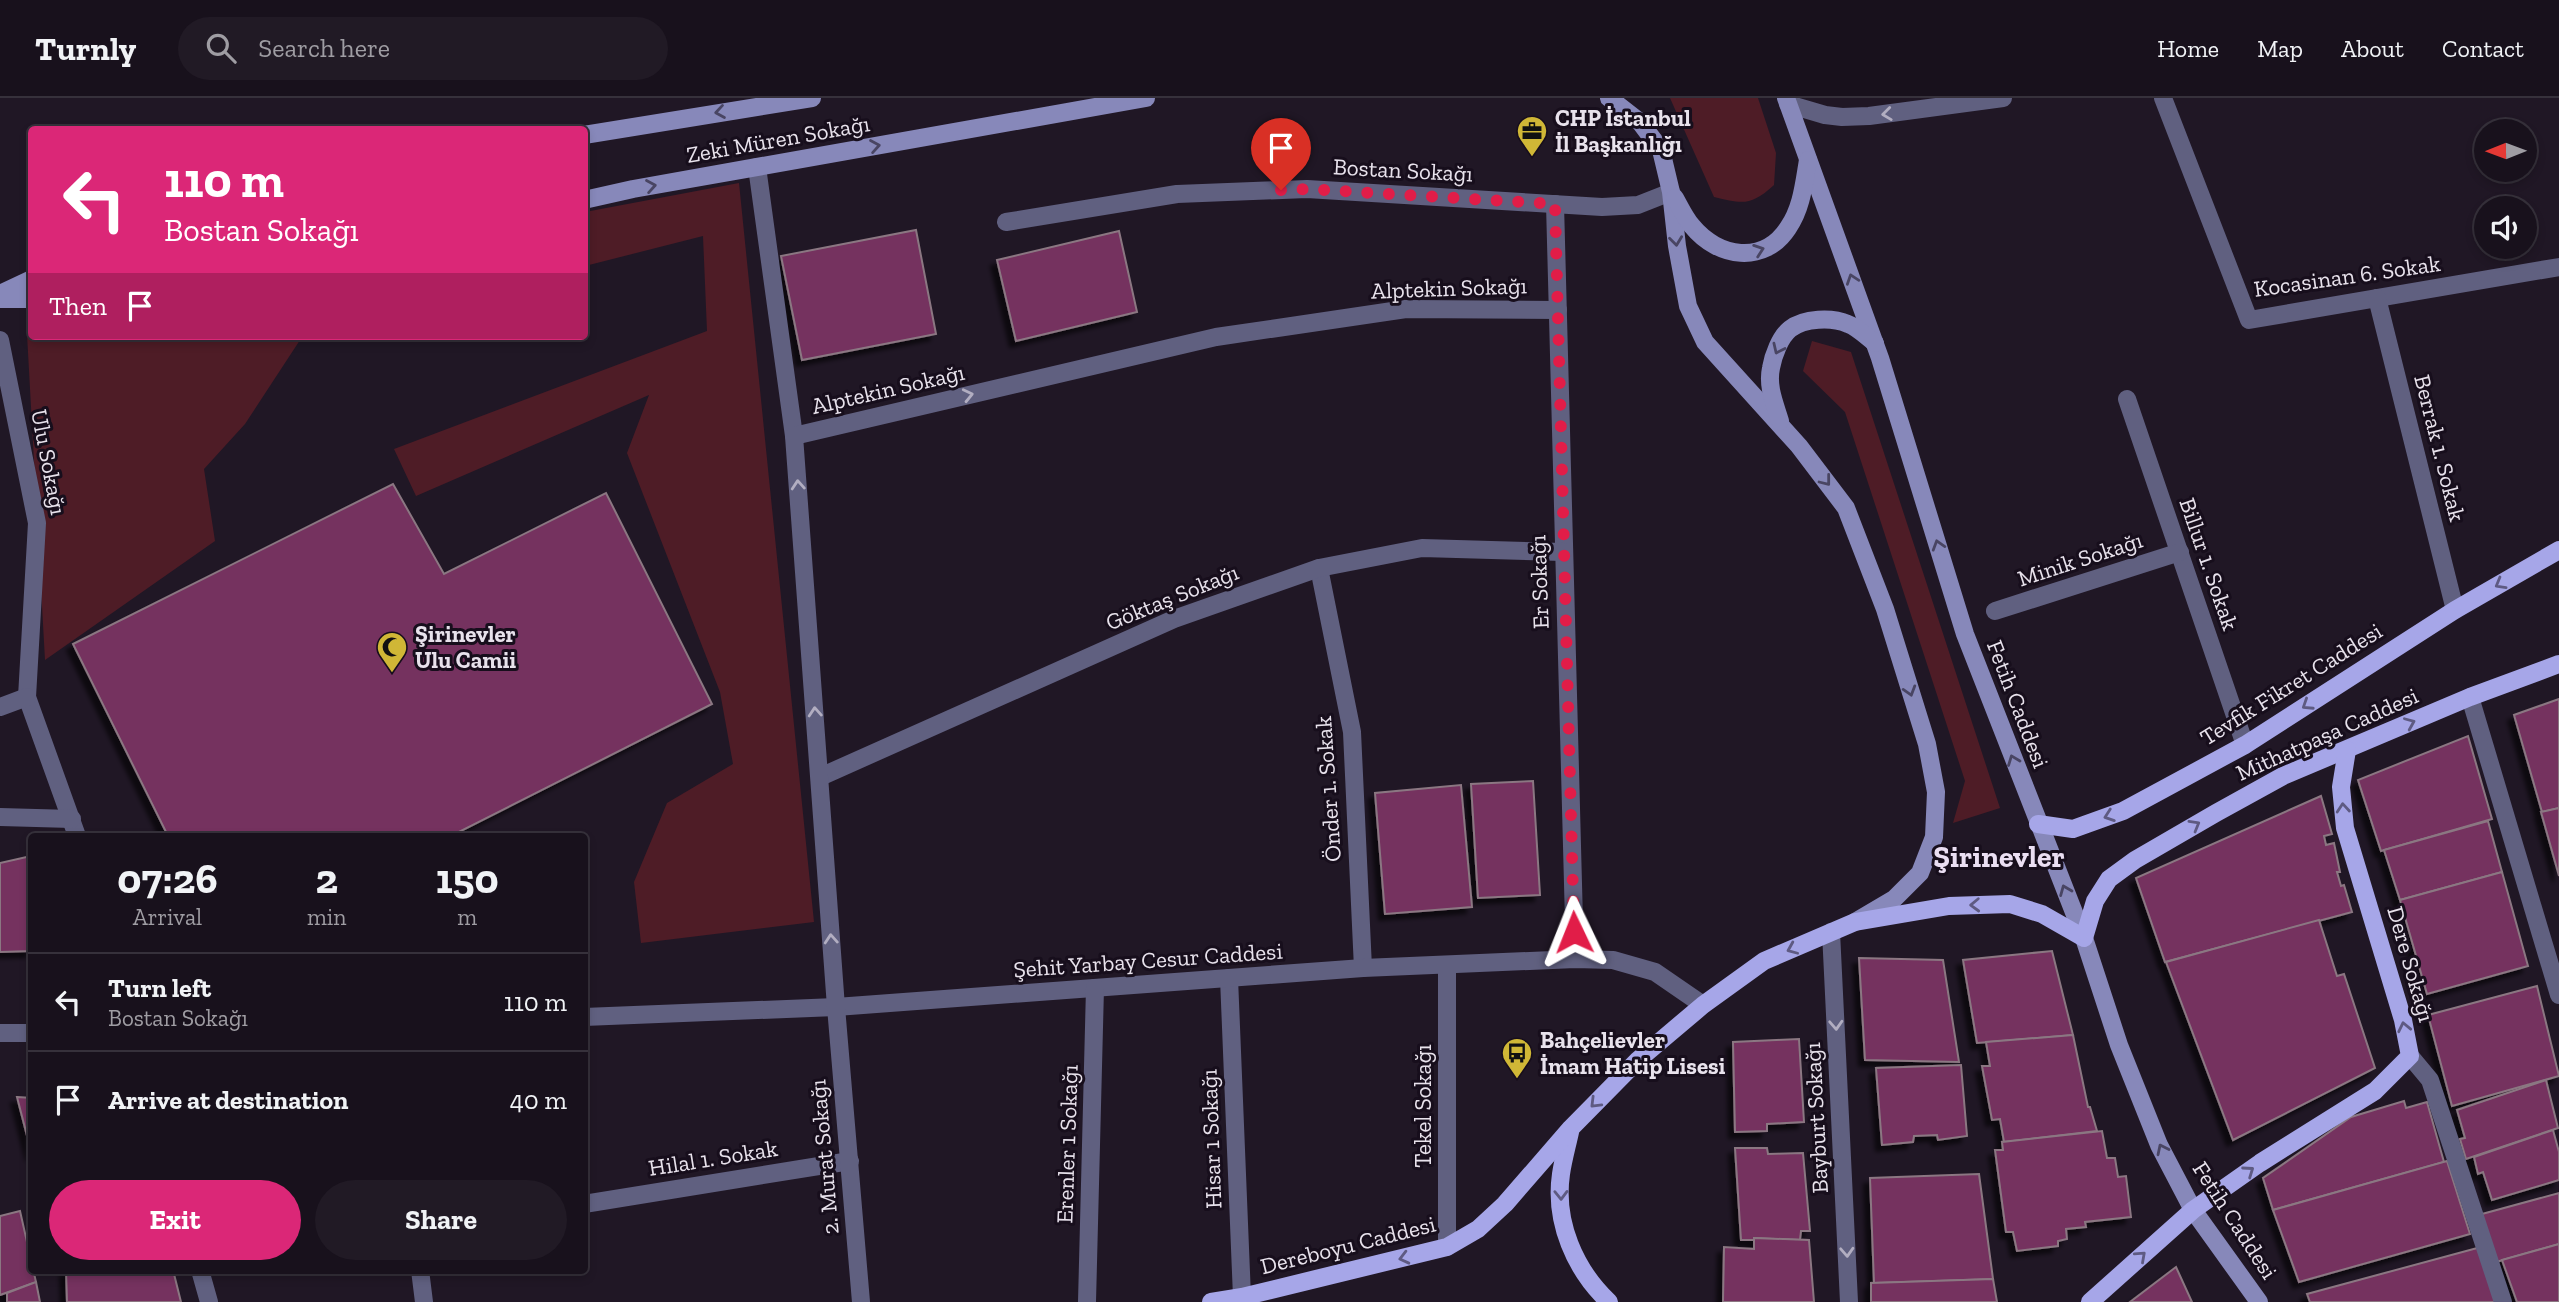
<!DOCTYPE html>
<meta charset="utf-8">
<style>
body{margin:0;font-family:"Zilla Slab",serif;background:#211a25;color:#f1f3f6;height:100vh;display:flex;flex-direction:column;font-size:26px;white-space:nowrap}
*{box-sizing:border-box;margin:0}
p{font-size:23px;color:#9f9da3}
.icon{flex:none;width:38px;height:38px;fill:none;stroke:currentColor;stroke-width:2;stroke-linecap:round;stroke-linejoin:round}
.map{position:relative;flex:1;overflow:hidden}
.panel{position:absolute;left:28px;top:735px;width:560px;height:441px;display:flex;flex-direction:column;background:#18111c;border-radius:7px;box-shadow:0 4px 10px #0003,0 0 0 2px #36313b}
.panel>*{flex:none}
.top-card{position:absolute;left:28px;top:28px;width:560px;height:214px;border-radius:7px;box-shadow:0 4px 10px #0003,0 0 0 2px #36313b;background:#db2777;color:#fff;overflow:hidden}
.needle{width:46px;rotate:269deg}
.buttons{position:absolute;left:2474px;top:21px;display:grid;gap:14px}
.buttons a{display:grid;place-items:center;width:63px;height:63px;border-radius:50%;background:#18111c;box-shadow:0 4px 10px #0003,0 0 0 2px #36313b;font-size:35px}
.pin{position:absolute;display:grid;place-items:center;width:60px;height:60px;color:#fff;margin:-72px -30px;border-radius:50% 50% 50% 0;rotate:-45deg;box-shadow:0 0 7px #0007}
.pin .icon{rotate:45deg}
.me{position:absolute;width:77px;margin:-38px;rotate:358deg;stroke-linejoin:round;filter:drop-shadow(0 0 5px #0008)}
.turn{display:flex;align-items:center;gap:24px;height:147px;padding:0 21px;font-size:32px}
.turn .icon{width:91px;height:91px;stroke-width:2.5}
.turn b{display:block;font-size:49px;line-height:60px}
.then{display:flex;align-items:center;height:66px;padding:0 21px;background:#0003;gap:14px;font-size:26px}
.eta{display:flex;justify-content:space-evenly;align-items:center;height:119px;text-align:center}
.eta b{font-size:42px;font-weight:800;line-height:49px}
.primary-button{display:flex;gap:14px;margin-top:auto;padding:14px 21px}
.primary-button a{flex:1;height:80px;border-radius:42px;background:#db2777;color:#fff;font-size:28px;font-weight:800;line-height:80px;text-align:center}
.primary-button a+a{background:#211a25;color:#f1f3f6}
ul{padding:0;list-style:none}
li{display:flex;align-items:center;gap:21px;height:98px;padding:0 21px;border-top:2px solid #36313b}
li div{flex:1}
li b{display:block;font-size:26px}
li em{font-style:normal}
header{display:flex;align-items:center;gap:42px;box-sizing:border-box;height:98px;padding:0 35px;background:#18111c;border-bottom:2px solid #36313b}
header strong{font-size:33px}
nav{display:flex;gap:38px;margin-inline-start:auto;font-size:24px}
.search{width:490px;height:63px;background:#211a25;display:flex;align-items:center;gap:18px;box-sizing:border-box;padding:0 24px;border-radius:38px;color:#9f9da3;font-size:26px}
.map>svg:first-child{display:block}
.green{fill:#4e1c26}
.building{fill:#74315e;stroke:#8b7782;stroke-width:2;filter:url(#shadow)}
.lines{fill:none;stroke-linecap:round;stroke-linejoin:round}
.street{stroke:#606080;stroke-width:18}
.secondary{stroke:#8788ba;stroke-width:18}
.primary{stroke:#a6a6e8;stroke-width:18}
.oneway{stroke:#494563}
.oneway2{stroke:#b2aec1}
.oneway3{stroke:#5e5a82}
.route{stroke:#e11d48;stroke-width:12;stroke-dasharray:0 21.6}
.labels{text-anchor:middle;stroke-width:6;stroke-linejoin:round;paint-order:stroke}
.poi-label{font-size:23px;font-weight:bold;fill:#e8e2ec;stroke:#170e1c;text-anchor:start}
.street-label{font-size:23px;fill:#e8e2ec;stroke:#170e1c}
.district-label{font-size:30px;font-weight:bold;fill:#eadef2;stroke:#170e1c}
</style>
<header>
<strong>Turnly</strong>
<div class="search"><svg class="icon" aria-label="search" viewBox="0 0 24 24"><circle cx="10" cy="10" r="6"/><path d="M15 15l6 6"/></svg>Search here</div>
<nav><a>Home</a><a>Map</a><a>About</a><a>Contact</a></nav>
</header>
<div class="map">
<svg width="2559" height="1204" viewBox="0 0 2559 1204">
<defs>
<filter id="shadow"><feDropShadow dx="-6" dy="6" stdDeviation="2" flood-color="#0009"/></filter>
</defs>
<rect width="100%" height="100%" fill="#201725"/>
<g class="green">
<path d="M1670 0H1758L1776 55 1774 87C1751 108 1743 106 1714 99Z"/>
<path d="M739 85 814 824 641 845 634 784 667 705 733 666 720 594 627 355 649 297 416 398 394 351 707 233 703 138 585 168V114Z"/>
<path d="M31 217 32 238H313L300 242 245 326 204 371 215 443 45 562 26 218Z"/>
<path d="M1812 243 1851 254 2000 710 1953 725 1965 683 1845 314 1803 273Z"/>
</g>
<g class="building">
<path d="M916 132 936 236 802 262 781 158Z"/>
<path d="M1119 133 1137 214 1016 243 997 162Z"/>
<path d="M393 386 444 476 606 395 712 606 451 738H168L73 546Z"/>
<path d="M2559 601V710L2542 714 2514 617Z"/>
<path d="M2468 638 2492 721 2381 753 2358 682Z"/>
<path d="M1533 683 1540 797 1478 800 1471 686Z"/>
<path d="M1461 687 1472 809 1385 816 1375 695Z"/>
<path d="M2321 698 2332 736 2324 738 2326 747 2334 745 2340 774H2337L2341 788 2344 787 2352 814 2165 864 2136 780Z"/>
<path d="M2559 710V778L2541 714Z"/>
<path d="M2488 723 2502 774 2400 802 2384 752Z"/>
<path d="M31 758 32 853 0 854V765Z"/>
<path d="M2502 774 2528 868 2427 896 2400 802Z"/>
<path d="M2319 822 2337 878 2344 876 2375 970 2233 1042 2166 864Z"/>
<path d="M2052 853 2073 937 1977 945 1963 862Z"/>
<path d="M1859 860 1943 862 1959 964 1865 962Z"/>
<path d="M2537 888 2559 978 2452 1008 2428 917Z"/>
<path d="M2073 937 2088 1009H2090L2097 1033 2004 1044 2000 1021 1992 1022 1982 968H1990L1986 944Z"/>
<path d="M1799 941 1804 1024 1767 1026V1033L1735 1034 1733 944Z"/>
<path d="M1961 967 1967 1038 1938 1042 1937 1037 1914 1038 1913 1044 1882 1047 1876 970Z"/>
<path d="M2546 982 2558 1030 2466 1061 2460 1041 2465 1040 2457 1012Z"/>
<path d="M17 999 32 1000V1057Z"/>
<path d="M2404 1003 2406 1010 2427 1004 2444 1064 2273 1112 2263 1080 2351 1019Z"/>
<path d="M2553 1032 2559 1054V1082L2492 1102 2483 1074 2478 1076 2474 1059Z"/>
<path d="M2102 1033 2107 1060H2115L2118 1079 2126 1078 2131 1119 2085 1124 2086 1129 2066 1131 2067 1141 2058 1143V1148L2017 1153 2013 1134H2006L1995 1052H2003L2002 1044Z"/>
<path d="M1735 1050H1767L1768 1056 1803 1055 1810 1133H1801L1800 1142 1754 1140V1142H1741Z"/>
<path d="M2447 1063 2470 1136 2299 1184 2273 1112Z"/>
<path d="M1979 1076 1993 1181 1874 1185 1870 1080Z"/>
<path d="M2559 1095V1146L2496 1164 2482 1116Z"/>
<path d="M20 1113 36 1184 0 1197V1118Z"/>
<path d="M1754 1140 1809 1142 1814 1204H1723L1724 1149 1754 1151Z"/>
<path d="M2559 1146V1204H2517L2502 1162Z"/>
<path d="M2481 1149 2500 1204H2310L2307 1196Z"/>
<path d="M2176 1169 2192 1204H2130Z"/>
<path d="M66 1172H173L181 1204H67Z"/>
<path d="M1993 1181 1997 1204H1871V1185Z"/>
<path d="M36 1184 40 1204H7V1195Z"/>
</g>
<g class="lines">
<g class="street">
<path d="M2163 0 2249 222 2559 169"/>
<path d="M1788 6 1825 17 1842 19 1869 18 2003 0"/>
<path d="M757 69 794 338"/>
<path d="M1555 106 1575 861"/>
<path d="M1006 124 1177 96 1307 91 1602 109 1638 107 1671 94"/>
<path d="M2377 200 2455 512"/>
<path d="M0 242 37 425 27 599 77 738"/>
<path d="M2127 301 2245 647"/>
<path d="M1319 470 1352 634 1363 870"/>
<path d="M1995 513 2180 454"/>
<path d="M2470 599 2559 897"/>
<path d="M0 609 27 599"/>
<path d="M820 679 1174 521 1319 470 1422 450 1563 454"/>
<path d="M0 719 72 721"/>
<path d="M1831 834 1849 1204"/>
<path d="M1229 880 1242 1199"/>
<path d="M584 919 836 909 1363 870 1575 861 1613 862 1655 874 1703 907"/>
<path d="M0 935H32"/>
<path d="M2410 958 2430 982 2503 1204"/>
<path d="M584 1106 850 1063"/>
<path d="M1447 1149V868"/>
<path d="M200 1172 209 1204"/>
<path d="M420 1172 424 1204"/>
<path d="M861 1204 836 909 794 338 1216 239 1406 211 1558 212"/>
<path d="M1087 1204 1095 890"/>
</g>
<g class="secondary">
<path d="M1609 0 1640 24 1661 52 1671 94 1677 148 1688 208 1705 244 1799 348 1846 410 1885 511 1927 646 1936 694 1934 739 1920 775 1894 801 1855 824"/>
<path d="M1786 0 1880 260 1965 536 2084 840 2119 947 2159 1047 2193 1112 2259 1204"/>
<path d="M584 37 812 0"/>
<path d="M1675 100C1680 109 1685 120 1692 128 1718 160 1764 167 1788 130 1802 110 1804 85 1808 62"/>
<path d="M584 102 633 91 1146 0"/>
<path d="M0 196 32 181"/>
<path d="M0 201H32"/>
<path d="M1780 323C1775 306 1767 289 1771 270 1773 258 1780 239 1790 231 1804 220 1832 219 1848 226 1857 229 1867 239 1875 245"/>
</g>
<g class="primary">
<path d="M2038 726 2073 731 2123 713 2245 647 2455 512 2559 452"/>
<path d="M1570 1034C1567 1048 1563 1062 1561 1076 1554 1124 1575 1172 1609 1204"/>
<path d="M1211 1204 1242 1199 1447 1149 1478 1131 1505 1106 1571 1030 1638 962 1703 907 1764 863 1855 824 1949 808 2010 806 2042 816 2084 840 2095 803 2109 781 2135 762 2216 715 2283 678 2470 599 2559 566"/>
<path d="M2090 1204 2193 1112 2260 1065 2375 993 2410 958 2403 922 2345 730 2341 689 2347 652"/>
</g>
</g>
<defs><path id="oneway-chevron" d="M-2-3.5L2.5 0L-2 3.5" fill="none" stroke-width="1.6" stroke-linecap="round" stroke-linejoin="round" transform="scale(1.75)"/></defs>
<g class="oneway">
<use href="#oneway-chevron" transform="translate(720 14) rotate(171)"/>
<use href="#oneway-chevron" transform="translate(875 48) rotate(-10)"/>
<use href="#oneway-chevron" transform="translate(651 88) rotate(-10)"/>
<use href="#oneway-chevron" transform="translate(1676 143) rotate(83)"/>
<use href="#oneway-chevron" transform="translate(1759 152) rotate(-19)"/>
<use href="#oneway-chevron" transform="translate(1852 181) rotate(-109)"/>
<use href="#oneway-chevron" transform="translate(1778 251) rotate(115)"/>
<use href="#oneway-chevron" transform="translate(1826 383) rotate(52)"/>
<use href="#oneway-chevron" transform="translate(1938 447) rotate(-107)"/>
<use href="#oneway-chevron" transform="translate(1910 593) rotate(73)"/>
<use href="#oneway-chevron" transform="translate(2013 662) rotate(-111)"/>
<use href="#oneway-chevron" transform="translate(2065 792) rotate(-112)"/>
<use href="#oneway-chevron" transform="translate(2162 1051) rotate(-116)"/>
</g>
<g class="oneway2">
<use href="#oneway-chevron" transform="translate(1887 16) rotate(173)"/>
<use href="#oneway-chevron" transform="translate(968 297) rotate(-13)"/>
<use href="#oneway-chevron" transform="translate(798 387) rotate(-94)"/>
<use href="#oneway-chevron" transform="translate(815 614) rotate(-94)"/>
<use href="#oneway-chevron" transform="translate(831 841) rotate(-94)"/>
<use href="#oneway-chevron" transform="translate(1836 927) rotate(87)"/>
<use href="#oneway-chevron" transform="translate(1847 1154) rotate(87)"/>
</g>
<g class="oneway3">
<use href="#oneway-chevron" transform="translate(2500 486) rotate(150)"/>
<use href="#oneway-chevron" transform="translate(2307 607) rotate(147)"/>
<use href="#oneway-chevron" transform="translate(2410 625) rotate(-23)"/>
<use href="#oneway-chevron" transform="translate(2343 710) rotate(-95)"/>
<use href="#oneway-chevron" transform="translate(2109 718) rotate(161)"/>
<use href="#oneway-chevron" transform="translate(2195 727) rotate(-30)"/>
<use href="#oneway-chevron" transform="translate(1975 807) rotate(178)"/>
<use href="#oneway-chevron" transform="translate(1792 851) rotate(157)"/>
<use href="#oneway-chevron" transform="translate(2404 929) rotate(-102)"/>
<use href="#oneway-chevron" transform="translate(1595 1005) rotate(135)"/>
<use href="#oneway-chevron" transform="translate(2249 1073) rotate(-35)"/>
<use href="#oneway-chevron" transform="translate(1561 1097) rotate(89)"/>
<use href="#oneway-chevron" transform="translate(2141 1158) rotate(-42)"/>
<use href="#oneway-chevron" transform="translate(1404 1160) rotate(166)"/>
</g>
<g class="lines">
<path class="route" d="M1281 92 1307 91 1555 106 1574 834"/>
</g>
<defs>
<g id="office-pin" transform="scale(1.575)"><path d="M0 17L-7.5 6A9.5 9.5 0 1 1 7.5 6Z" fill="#d0b736" stroke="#170e1c"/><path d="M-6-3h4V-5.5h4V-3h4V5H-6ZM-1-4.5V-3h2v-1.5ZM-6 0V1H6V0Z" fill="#111"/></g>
<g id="mosque-pin" transform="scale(1.575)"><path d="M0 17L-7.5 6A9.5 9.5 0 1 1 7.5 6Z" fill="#d0b736" stroke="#170e1c"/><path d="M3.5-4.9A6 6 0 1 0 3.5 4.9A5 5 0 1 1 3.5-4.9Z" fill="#111"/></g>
<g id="bus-pin" transform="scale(1.575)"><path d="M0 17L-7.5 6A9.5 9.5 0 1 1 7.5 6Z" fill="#d0b736" stroke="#170e1c"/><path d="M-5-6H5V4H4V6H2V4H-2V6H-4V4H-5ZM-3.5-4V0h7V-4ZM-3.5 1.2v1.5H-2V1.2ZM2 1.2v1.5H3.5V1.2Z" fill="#111"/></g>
</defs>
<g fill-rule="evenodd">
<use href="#office-pin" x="1532" y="33"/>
<use href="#mosque-pin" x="392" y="549"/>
<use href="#bus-pin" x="1517" y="955"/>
</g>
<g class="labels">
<g class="poi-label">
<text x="1555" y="28">CHP İstanbul<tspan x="1555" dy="26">İl Başkanlığı</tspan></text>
<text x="415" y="544">Şirinevler<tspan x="415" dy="26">Ulu Camii</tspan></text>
<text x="1540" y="950">Bahçelievler<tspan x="1540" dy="26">İmam Hatip Lisesi</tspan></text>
</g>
<g class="street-label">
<text transform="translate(778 41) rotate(-10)" y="8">Zeki Müren Sokağı</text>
<text transform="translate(1403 72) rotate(3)" y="8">Bostan Sokağı</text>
<text transform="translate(2347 178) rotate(-8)" y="8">Kocasinan 6. Sokak</text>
<text transform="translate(1449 190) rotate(-2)" y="8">Alptekin Sokağı</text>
<text transform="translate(888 291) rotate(-13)" y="8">Alptekin Sokağı</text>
<text transform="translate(2440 350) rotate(76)" y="8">Berrak 1. Sokak</text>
<text transform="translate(49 364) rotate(79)" y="8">Ulu Sokağı</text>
<text transform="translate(2080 461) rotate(-18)" y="8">Minik Sokağı</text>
<text transform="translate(2209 466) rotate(71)" y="8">Billur 1. Sokak</text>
<text transform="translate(1539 484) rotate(-92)" y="8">Er Sokağı</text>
<text transform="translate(1172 499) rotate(-22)" y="8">Göktaş Sokağı</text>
<text transform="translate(2291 586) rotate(-32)" y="8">Tevfik Fikret Caddesi</text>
<text transform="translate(2018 606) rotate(69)" y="8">Fetih Caddesi</text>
<text transform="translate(2327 636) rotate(-24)" y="8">Mithatpaşa Caddesi</text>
<text transform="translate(1328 691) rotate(-94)" y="8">Önder 1. Sokak</text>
<text transform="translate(1148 862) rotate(-4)" y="8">Şehit Yarbay Cesur Caddesi</text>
<text transform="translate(2411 866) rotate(74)" y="8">Dere Sokağı</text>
<text transform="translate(1423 1008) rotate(-90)" y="8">Tekel Sokağı</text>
<text transform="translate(1816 1020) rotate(-93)" y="8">Bayburt Sokağı</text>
<text transform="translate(1211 1041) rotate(-92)" y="8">Hisar 1 Sokağı</text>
<text transform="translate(1067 1046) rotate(-88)" y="8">Erenler 1 Sokağı</text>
<text transform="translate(824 1059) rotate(-95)" y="8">2. Murat Sokağı</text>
<text transform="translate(713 1060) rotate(-9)" y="8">Hilal 1. Sokak</text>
<text transform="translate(2235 1122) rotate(57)" y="8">Fetih Caddesi</text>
<text transform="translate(1348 1147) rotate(-14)" y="8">Dereboyu Caddesi</text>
</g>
<g class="district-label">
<text x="1999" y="769">Şirinevler</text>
</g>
</g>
</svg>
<div class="buttons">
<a><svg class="needle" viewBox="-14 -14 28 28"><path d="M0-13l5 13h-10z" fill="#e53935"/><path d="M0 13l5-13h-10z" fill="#9f9da3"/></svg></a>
<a><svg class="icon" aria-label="sound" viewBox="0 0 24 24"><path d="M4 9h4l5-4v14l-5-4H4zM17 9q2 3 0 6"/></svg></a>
</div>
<div class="pin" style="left:1281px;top:92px;background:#d93025"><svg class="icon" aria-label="arrive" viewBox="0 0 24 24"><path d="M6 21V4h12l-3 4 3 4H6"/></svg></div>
<svg class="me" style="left:1574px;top:834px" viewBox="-20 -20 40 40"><path d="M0-17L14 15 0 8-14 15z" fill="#e11d48" stroke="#fff" stroke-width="4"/></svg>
<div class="top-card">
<div class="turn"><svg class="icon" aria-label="left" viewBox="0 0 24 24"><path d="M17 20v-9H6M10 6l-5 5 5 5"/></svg><div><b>110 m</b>Bostan Sokağı</div></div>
<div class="then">Then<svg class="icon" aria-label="arrive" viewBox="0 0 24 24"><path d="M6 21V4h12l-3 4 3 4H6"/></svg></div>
</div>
<section class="panel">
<div class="eta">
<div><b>07:26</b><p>Arrival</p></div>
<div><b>2</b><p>min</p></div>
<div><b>150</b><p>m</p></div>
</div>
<ul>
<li><svg class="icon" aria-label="left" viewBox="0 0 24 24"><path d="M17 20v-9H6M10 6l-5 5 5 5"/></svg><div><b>Turn left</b><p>Bostan Sokağı</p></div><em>110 m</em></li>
<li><svg class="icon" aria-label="arrive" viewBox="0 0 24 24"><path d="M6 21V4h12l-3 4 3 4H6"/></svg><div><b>Arrive at destination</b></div><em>40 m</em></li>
</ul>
<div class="primary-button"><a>Exit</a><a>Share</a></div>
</section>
</div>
